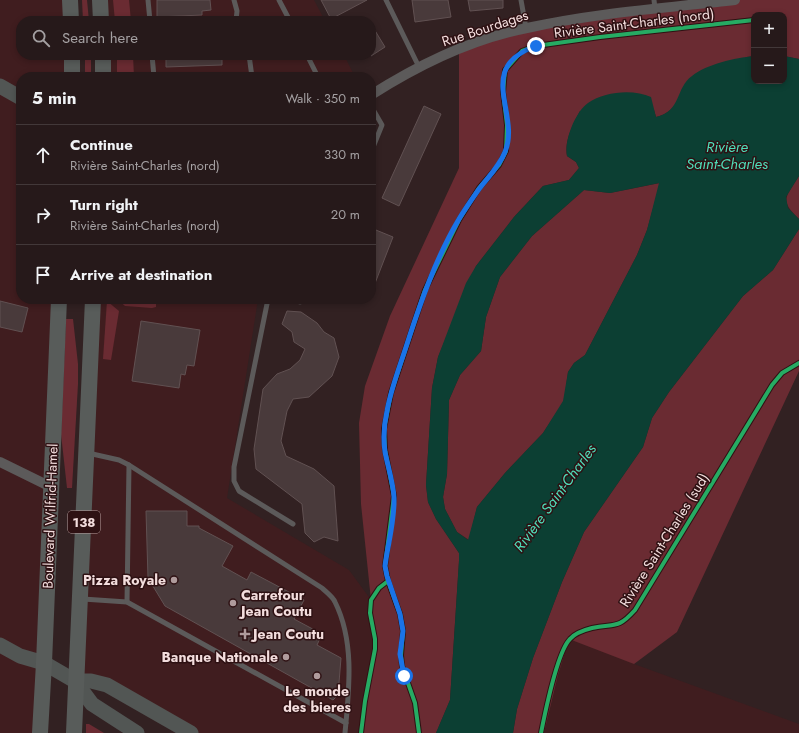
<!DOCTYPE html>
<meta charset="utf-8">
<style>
body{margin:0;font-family:Jost,sans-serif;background:#322627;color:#f1f3f6}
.controls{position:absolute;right:12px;top:12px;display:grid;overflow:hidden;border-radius:8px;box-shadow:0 2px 6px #0003}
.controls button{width:36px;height:36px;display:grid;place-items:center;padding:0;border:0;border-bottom:1px solid #423839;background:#26191a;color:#f1f3f6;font:20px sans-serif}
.stop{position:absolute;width:12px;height:12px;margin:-9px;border:3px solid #1a73e8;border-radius:50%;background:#fff}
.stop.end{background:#1a73e8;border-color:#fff;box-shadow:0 1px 4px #0008}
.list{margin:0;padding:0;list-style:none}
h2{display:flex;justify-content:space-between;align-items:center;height:52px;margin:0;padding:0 16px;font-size:17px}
h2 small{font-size:13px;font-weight:400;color:#a4a0a2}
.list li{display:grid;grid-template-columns:26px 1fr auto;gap:12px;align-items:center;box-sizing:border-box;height:60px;padding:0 16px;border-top:1px solid #423839}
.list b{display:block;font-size:15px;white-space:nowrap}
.list p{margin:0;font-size:13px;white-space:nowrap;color:#a4a0a2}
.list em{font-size:13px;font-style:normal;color:#a4a0a2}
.icon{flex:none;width:22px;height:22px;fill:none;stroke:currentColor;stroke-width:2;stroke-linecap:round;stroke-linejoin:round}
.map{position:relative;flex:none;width:799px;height:733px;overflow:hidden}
.search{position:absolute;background:#26191a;box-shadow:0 2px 6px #0003;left:16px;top:16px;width:360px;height:44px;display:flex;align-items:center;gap:10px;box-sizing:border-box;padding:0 14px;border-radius:16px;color:#a4a0a2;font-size:15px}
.panel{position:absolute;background:#26191a;box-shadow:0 2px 6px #0003;left:16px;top:72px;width:360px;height:232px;border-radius:16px}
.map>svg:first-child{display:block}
.built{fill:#401d1f}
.green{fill:#6a2b32}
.water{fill:#0c3f33;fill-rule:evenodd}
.building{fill:#493a3b;stroke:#615152}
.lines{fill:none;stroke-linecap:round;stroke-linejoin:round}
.lane{stroke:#5c5a5a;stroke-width:5}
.street{stroke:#5c5a5a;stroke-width:10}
.secondary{stroke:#525654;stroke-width:15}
.primary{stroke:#585c5a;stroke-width:16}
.cycleway-casing{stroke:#2e1113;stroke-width:6}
.cycleway{stroke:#26ab63;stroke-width:4}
.route{stroke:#1a73e8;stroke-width:5}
.poi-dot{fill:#af9b9c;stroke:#2e1113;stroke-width:1.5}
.labels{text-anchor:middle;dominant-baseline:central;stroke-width:3;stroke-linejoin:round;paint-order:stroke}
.shield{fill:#2e1113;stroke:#b8a0a0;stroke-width:1}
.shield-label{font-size:13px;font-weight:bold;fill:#f3dddd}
.street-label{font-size:14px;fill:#f3dddd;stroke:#2e1113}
.poi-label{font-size:14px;font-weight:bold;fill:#f3dddd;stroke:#2e1113;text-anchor:end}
.water-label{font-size:15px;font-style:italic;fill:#4fddb9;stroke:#2e1113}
</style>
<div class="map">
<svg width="799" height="733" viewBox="0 0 799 733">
<rect width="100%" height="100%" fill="#322122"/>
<g class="built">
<polygon points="0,0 70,0 71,21 21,21 21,55 72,55 72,77 21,77 21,299 59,299 40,733 0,733"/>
<polygon points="100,0 314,0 325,21 101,21"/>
<polygon points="103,55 344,55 355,77 103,77"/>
<polygon points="93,299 258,299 227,498 349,570 371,600 370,613 375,639 375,649 365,701 361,733 192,733 107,685 75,681"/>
<polygon points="577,635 634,664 799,724 799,733 544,733 565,648 568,639"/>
</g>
<g class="green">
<polygon points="82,0 87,0 89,21 83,21"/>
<polygon points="113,0 129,0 131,21 115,21"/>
<path d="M 735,0 L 799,0 L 799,59 L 784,56 L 784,15 L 754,15 L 754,56 L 747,57 L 677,102 C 672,110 665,115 656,117 L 654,110 L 580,111 C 573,125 564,140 567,156 L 576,162 L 579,168 L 569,180 L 543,186 L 514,217 L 476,266 L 438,357 L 432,388 L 426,485 L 428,502 L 436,519 L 459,553 L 459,561 L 450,700 L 436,733 L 361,733 C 364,705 372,678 375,649 C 376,632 369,617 371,600 L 361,504 L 359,423 L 365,386 L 390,316 L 459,168 L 459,49 L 503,34 Z"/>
<rect x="85" y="55" width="6" height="22"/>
<polygon points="117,55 133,55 134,77 117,77"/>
<path d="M 799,176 L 799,219 C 779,200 786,197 799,176 Z"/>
<polygon points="660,183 647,230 637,255 585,355 574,363 568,372 564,401 543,433 505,473 477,507 469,540 457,532 445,509 443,497 447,474 449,400 460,375 481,351 486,317 500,277 532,236 584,190 610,193"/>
<polygon points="799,229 799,371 677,632 634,664 569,639 558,675 544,733 513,733 517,709 533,658 562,582 584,532 643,447 652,418 669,392 743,296 773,270"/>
<polygon points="117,299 156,299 156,307 152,308 125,306"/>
<polygon points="107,301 119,311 111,360 103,359"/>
<polygon points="66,319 73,319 78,364 78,384 72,488 67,488 61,434"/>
<polygon points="86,724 89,724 104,733 86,733"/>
</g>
<path class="water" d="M 754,56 L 754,81 L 784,81 L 784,56 L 799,59 L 799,176 L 786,197 L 788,208 L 799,219 L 799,229 L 773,270 L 743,296 L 669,392 L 652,418 L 643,447 L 584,532 L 562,582 L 533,658 L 517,709 L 513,733 L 436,733 L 450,700 L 459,561 L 459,553 L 436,519 L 428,502 L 426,485 L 432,388 L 438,357 L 466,283 L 476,266 L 514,217 L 543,186 L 569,180 L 579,168 L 576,162 L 567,156 C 564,141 575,112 588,103 C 605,91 634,89 651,97 L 656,117 C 682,111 675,88 692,76 C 707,64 735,58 754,56 ZM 659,183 L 647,230 L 637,255 L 585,355 L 574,363 L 568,372 L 563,401 L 543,433 L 505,473 L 477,507 L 468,540 L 457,532 L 445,509 L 443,497 L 447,474 L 449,400 L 460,375 L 481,351 L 486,317 L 500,277 L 532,236 L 584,190 L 610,193 Z"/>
<g class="building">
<polygon points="157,0 210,0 211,10 202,11 202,15 157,17"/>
<polygon points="321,0 367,0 331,19"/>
<polygon points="412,0 448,0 451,17 415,22"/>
<polygon points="468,0 503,0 503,8 470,11"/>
<polygon points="371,24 385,47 371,56"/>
<polygon points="166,55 222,55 222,65 166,67"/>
<polygon points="424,106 441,114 399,206 382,198"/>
<polygon points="371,228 393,237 372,291 371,291"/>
<polygon points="0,301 28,308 22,332 0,327"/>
<polygon points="287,311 301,312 317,323 324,332 334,338 339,357 332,376 309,397 293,399 287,411 281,441 286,456 314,469 334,486 338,541 324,537 314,542 305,533 302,504 256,469 254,449 263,389 277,374 290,369 300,360 305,349 294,342 292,332 282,324"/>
<polygon points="141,321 200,330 194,366 187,365 185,375 181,374 179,388 132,381"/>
<polygon points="146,511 187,511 187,526 199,526 199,528 233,546 222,566 247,580 251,572 304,600 294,619 322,634 317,645 341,658 338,695 333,700 165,606 148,578"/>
</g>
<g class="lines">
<g class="lane">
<polyline points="148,0 150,21"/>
<polyline points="234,0 237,11 236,21"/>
<polyline points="279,0 290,21"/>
<polyline points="386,0 419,67"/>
<polyline points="521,0 526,28"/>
<polyline points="654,0 655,9"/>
<polyline points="152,55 154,77"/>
<polyline points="249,55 252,77"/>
<polyline points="307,55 318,77"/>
<polyline points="371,106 382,125 371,152"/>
<polyline points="268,299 234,467 234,481 239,491 293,524"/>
<polyline points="300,302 300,299"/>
<path d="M 88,453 L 119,460 L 129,465 L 322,588 C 326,592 333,597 335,602 C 355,642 349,690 345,733"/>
<polyline points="83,599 127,602 346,723"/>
<polyline points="127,602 129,465"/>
</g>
<g class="street">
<path d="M 371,95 C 418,65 471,39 527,28 C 595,13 665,8 735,0"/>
<polyline points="0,462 51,487"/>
</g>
<g class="secondary">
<polyline points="0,86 21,98"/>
<polyline points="0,645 20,656 44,663 75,681 92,704 137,733"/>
<polyline points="75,681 91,681 107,685 191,733"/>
</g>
<g class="primary">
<polyline points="70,0 71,21"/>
<polyline points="100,0 101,21"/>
<polyline points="72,55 72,77"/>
<polyline points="103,55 103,77"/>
<polyline points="40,733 44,663 59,299"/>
<polyline points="74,733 93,299"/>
</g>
<defs>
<g id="cycleway">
<polyline points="361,733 365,701 375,649 375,639 370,613 371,600 379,588 388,581"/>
<polyline points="419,733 415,703 402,666 401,655 403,631 400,614 388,581 385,566 394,496 385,450 384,429 391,393 425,290 459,220 479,188 499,165 506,151 507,125 503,92 505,70 522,51 536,46 600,37 754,20"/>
<path d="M 541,733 C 545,713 557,652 570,639 C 575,633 584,630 592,628 C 615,623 617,630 635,610 L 772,385 L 782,373 L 799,363"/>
</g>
</defs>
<use href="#cycleway" class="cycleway-casing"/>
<use href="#cycleway" class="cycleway"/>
</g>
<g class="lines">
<path class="route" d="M 404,676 L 400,654 L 403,631 L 400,614 L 387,576 L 385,566 C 388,543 395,519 394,497 C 393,482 388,467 385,452 C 383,438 384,424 387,411 C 391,388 400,366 407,344 C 421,301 436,258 459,219 C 465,209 472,199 479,189 C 488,177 499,167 505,152 C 521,113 474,68 536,46"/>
</g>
<g class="poi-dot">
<circle cx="174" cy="580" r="4"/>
<circle cx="233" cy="603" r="4"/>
<path d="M243 628h4v4h4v4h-4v4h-4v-4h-4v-4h4z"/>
<circle cx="286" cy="657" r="4"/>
<circle cx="317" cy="676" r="4"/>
</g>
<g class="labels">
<rect class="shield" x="68" y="511" width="32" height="22" rx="3"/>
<g class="shield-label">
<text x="84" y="522">138</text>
</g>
<g class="street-label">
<text transform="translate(634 23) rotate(-7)">Rivière Saint-Charles (nord)</text>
<text transform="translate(485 28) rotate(-18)">Rue Bourdages</text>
<text transform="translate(50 516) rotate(-88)">Boulevard Wilfrid-Hamel</text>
<text transform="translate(664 540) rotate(-58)">Rivière Saint-Charles (sud)</text>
</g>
<g class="poi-label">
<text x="166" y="580">Pizza Royale</text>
<text x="241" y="595" text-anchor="start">Carrefour<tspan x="241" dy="16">Jean Coutu</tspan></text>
<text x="253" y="634" text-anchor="start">Jean Coutu</text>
<text x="278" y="657">Banque Nationale</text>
<text x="317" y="691" text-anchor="middle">Le monde<tspan x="317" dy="16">des bieres</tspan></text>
</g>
<g class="water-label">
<text x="727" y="147">Rivière<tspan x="727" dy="17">Saint-Charles</tspan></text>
<text transform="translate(555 498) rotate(-54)">Rivière Saint-Charles</text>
</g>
</g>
</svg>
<div class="controls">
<button>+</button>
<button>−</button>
</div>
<div class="stop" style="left:404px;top:676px"></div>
<div class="stop end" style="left:536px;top:46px"></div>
<div class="search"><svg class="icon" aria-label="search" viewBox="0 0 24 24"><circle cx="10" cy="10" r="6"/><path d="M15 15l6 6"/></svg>Search here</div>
<section class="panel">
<h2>5 min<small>Walk · 350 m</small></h2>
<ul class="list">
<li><svg class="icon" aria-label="ahead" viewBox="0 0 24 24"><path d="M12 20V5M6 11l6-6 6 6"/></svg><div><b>Continue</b><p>Rivière Saint-Charles (nord)</p></div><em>330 m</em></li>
<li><svg class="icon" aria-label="right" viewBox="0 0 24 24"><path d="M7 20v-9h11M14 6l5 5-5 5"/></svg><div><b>Turn right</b><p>Rivière Saint-Charles (nord)</p></div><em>20 m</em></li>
<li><svg class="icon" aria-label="arrive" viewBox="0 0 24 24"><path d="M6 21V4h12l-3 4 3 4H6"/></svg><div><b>Arrive at destination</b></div></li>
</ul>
</section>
</div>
